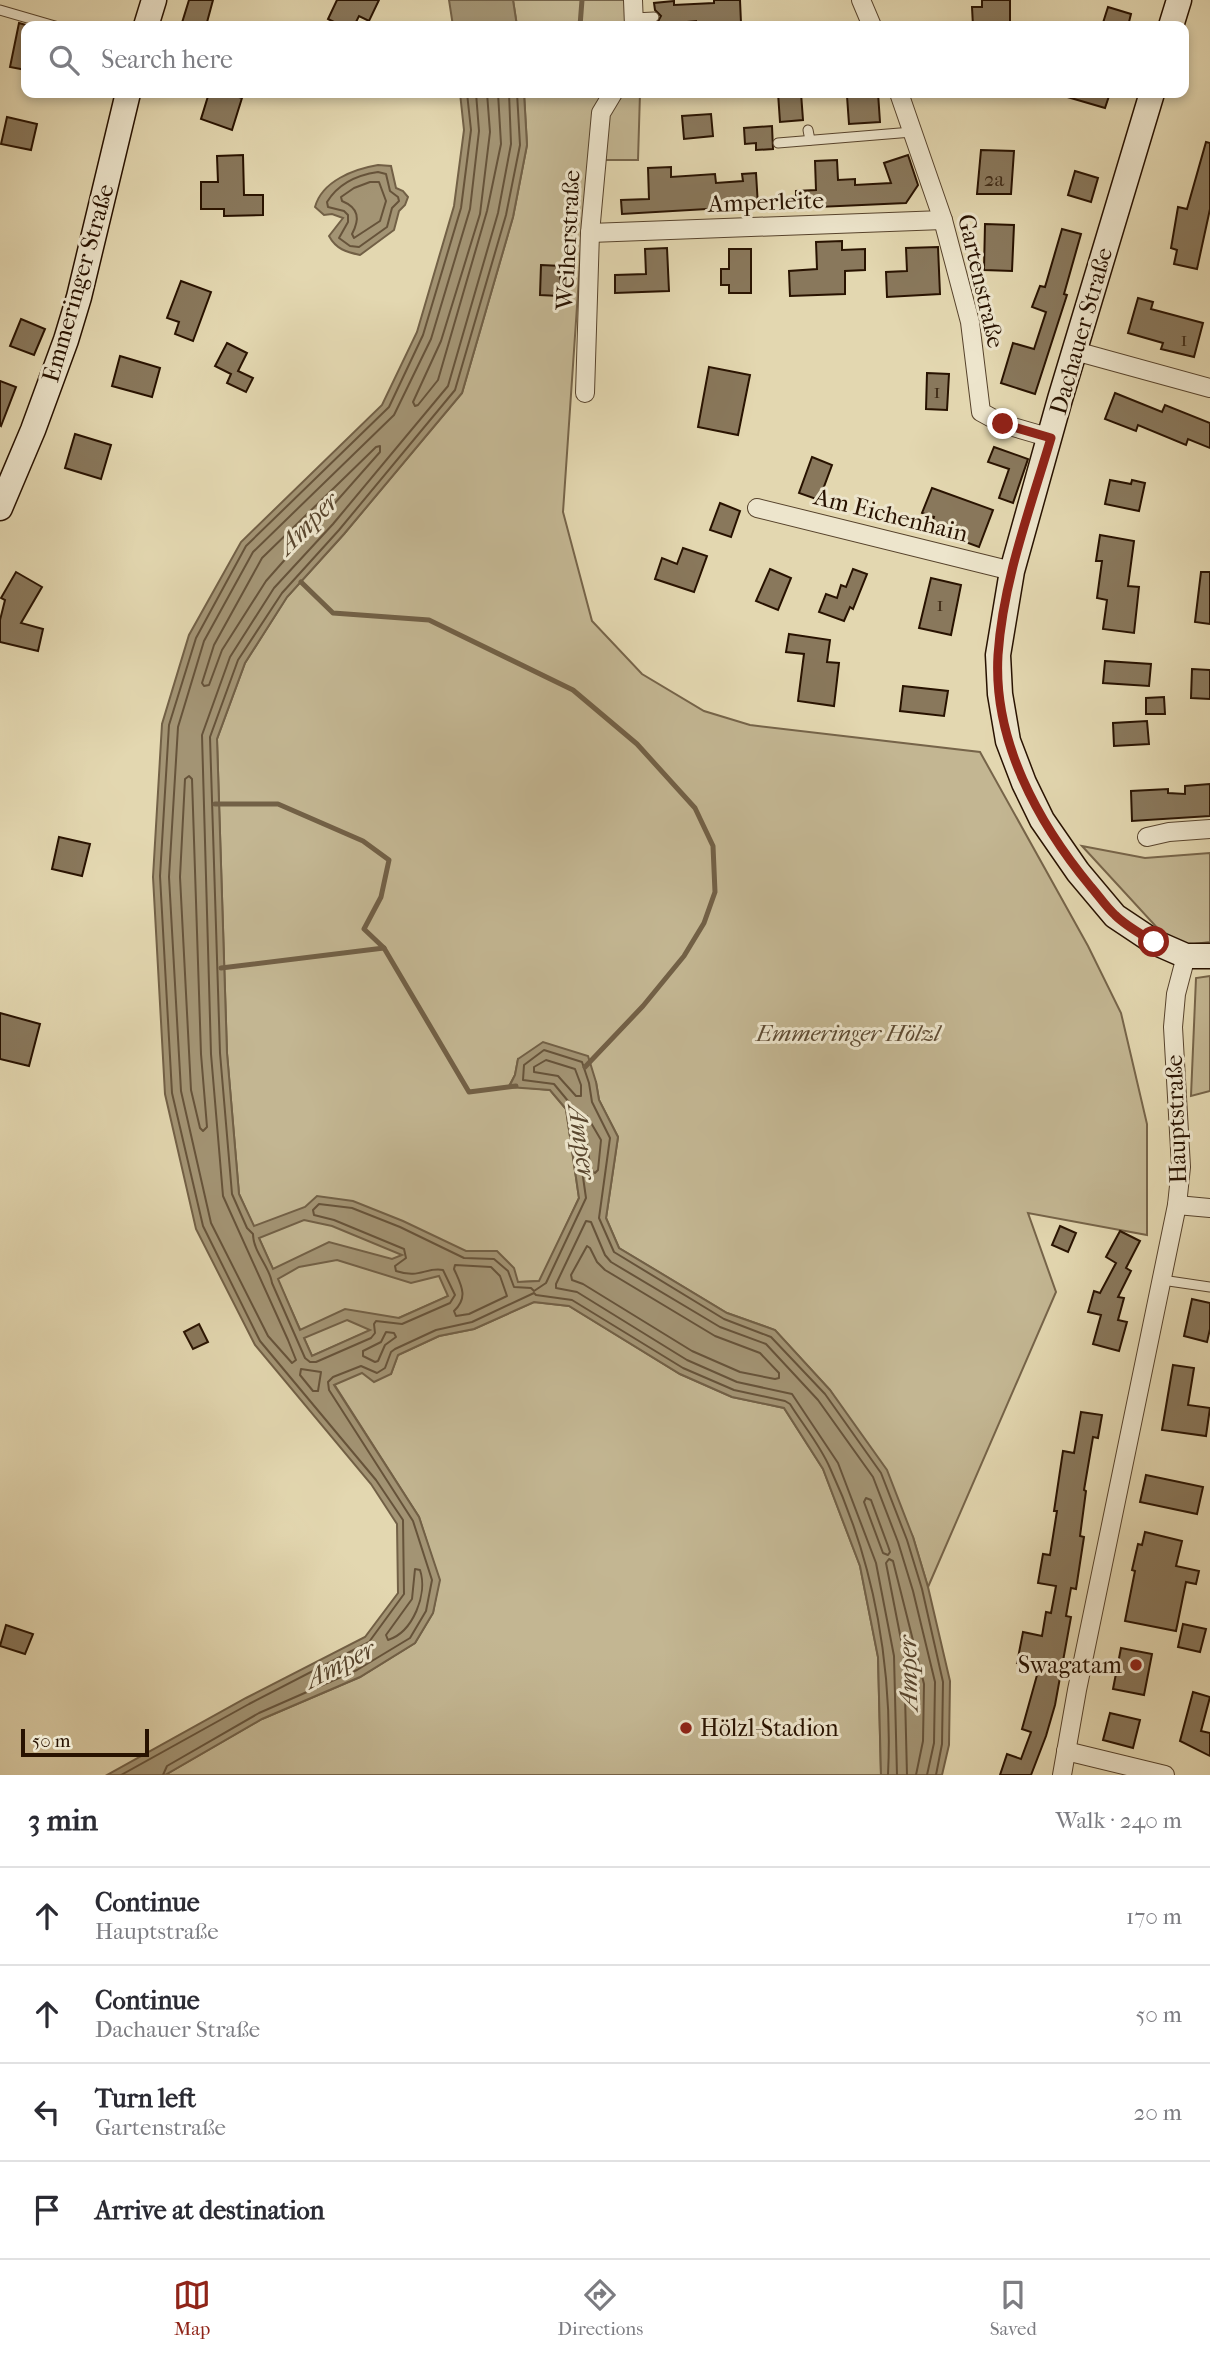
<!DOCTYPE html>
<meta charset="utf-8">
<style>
body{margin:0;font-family:"IM FELL French Canon",serif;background:#f7f7f7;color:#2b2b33}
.scale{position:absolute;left:21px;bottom:18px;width:128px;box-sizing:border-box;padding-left:7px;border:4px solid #281200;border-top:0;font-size:19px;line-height:24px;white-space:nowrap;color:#281200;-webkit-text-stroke:5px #ede5cc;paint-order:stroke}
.stop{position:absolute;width:21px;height:21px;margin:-16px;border:5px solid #8f2418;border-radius:50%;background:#fff}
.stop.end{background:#8f2418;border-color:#fff;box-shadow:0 2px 7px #0008}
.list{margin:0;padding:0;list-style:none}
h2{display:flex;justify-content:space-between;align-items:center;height:91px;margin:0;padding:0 28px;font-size:30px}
h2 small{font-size:23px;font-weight:400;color:#7c7c81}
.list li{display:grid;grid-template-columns:46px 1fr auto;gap:21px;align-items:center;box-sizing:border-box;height:98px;padding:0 28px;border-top:2px solid #e1e1e2}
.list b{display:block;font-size:26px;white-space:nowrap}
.list p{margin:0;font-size:23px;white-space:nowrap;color:#7c7c81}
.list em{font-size:23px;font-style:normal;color:#7c7c81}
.icon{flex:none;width:38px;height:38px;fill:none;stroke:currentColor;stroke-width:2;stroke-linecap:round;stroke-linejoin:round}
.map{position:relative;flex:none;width:1210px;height:1775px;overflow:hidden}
.search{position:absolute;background:#fff;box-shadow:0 4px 10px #0003;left:21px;right:21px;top:21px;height:77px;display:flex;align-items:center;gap:18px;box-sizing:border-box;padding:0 24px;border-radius:14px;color:#7c7c81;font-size:26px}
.sheet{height:483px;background:#fff}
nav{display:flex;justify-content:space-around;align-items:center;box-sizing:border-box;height:98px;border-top:2px solid #e1e1e2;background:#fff;font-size:19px;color:#7c7c81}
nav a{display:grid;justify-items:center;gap:4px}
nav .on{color:#8f2418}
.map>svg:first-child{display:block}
.green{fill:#c3b692;stroke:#766449;stroke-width:2}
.water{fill:#a39474;stroke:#726046;stroke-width:2;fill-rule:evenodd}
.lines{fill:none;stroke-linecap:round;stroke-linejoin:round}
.shore{stroke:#66533a;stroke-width:2}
.stream{stroke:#726046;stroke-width:5}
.building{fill:#89785c;stroke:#281200;stroke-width:2}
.lane-casing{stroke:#57432c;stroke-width:11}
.street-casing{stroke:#57432c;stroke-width:20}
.secondary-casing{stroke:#281200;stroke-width:27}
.lane{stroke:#ede5cc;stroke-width:9}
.street{stroke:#ede5cc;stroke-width:18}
.secondary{stroke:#ede5cc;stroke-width:24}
.route{stroke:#8f2418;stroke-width:9}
.poi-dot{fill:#8f2418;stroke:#ede5cc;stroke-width:2.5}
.labels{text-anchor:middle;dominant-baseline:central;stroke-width:6;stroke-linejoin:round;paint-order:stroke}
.number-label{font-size:21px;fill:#402c17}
.street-label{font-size:24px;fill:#281200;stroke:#ede5cc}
.park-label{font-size:24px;font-style:italic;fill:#5e4b33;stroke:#ede5cc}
.poi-label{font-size:24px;fill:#281200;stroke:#ede5cc;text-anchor:end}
.water-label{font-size:26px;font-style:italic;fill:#59462e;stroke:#ede5cc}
</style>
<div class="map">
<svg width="1210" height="1775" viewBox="0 0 1210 1775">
<rect width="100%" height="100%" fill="#e3d7b0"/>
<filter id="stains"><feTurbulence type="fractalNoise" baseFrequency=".00286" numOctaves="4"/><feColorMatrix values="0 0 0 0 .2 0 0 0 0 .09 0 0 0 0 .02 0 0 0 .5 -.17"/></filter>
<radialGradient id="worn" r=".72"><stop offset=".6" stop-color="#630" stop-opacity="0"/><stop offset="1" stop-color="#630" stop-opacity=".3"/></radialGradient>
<g class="green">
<polygon points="513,0 629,0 627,26 517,26"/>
<polygon points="524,93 605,93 582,233 563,512 592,621 642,674 704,711 750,725 980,752 1088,946 1121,1013 1147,1124 1147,1235 1028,1213 1056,1292 928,1587 913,1537 830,1390 775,1330 727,1313 619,1248 606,1218 618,1137 599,1100 596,1082 518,1059 515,1075 509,1086 550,1090 566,1109 579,1198 540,1281 476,1284 312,1356 239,1194 227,1053 217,739 245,663 287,597 344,534 462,393 513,217 527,145"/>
<polygon points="621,93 640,93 638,160 600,160 607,117"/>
<polygon points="1082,846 1145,858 1210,853 1210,942 1186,945 1161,932"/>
<polygon points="1210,976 1210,1091 1191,1096 1196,978"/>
<polygon points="534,1302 569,1306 680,1374 732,1397 784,1408 823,1469 860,1566 878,1657 881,1775 165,1775 262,1719 360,1677 415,1643 433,1613 439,1580 419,1517 334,1384 362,1372 391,1374 398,1355 439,1336 474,1329"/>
</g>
<g class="water">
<polygon points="449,0 513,0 517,26 453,26"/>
<path d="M 460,93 L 524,93 L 527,145 L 513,217 L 462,393 L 344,534 L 287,597 L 245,663 L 217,739 L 227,1053 L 239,1194 L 254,1226 L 305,1207 L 317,1196 L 353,1201 L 403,1221 L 466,1251 L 497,1251 L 514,1268 L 518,1282 L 539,1281 L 579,1198 L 566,1109 L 550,1090 L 509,1087 L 515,1075 L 518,1059 L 543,1042 L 588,1056 L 596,1082 L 599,1100 L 618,1137 L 606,1218 L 619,1248 L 727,1313 L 775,1330 L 830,1390 L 887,1470 L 913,1537 L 928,1587 L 950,1681 L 949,1745 L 942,1775 L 881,1775 L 878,1657 L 860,1566 L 823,1469 L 784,1408 L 732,1397 L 680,1374 L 569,1306 L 534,1302 L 474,1329 L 439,1336 L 398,1355 L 391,1374 L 374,1382 L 362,1373 L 334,1385 L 419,1517 L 440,1580 L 433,1613 L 415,1643 L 360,1677 L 262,1719 L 165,1775 L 107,1775 L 246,1698 L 365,1637 L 398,1593 L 397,1524 L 371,1484 L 255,1345 L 196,1229 L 165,1094 L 153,877 L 162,724 L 189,635 L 241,542 L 382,405 L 417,332 L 454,206 L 464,130 ZM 304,1220 L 332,1226 L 402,1255 L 392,1259 L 329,1242 L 273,1269 L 259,1238 ZM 337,1260 L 411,1283 L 439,1276 L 448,1296 L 399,1318 L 345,1309 L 300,1330 L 278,1279 L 299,1267 ZM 347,1320 L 370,1330 L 312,1356 L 304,1338 Z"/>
<path d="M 378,165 L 391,166 L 396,188 L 403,191 L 408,197 L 405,205 L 399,211 L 394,230 L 360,255 C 346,252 336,249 329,236 L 343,218 L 332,214 L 324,215 L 315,207 C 322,181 354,169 378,165 Z"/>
</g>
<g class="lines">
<g class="shore">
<polyline points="476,93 479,131 470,209 431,339 394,415 253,552 204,641 178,727 169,877 181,1091 211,1223 268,1336 292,1363 296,1360 288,1340 223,1196 211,1054 202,735 230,657 274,588 333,524 448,386 498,213 511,144 509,93"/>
<polyline points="487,93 490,132 480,214 441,341 413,402 415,406 418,405 438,380 487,211 501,144 498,93"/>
<path d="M 517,93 L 520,145 L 506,215 L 455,390 L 339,530 L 282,593 L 238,660 L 210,737 L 220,1053 L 232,1194 L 247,1228 L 253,1234 C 253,1252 270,1267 272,1283 L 305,1358 L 310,1362 L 316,1362 L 371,1338 L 375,1333 L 374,1324 L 376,1321 L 402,1324 L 450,1303 L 455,1295 L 443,1270 C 425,1267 420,1279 396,1271 L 395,1266 L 406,1258 L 404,1249 L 334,1220 L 314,1215 L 313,1210 L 319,1204 L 352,1208 L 400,1227 L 464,1258 L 494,1259 L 508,1271 L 514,1287 L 531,1288 L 534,1291 L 546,1283 L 586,1198 L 573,1107 L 554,1084 L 523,1080 L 524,1065 L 544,1050 L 582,1062 L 589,1083 L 592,1102 L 610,1138 L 599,1218 L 614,1252 L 724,1319 L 771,1337 L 825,1394 L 881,1473 L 907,1540 L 922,1589 L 943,1682 L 942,1744 L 936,1775"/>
<path d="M 378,172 L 386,174 L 390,191 L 398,197 L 399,201 L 392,208 L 387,227 L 359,247 L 350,246 L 339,238 L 348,222 L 348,215 L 344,211 L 328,207 L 327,202 C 338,184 357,175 378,172 Z"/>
<path d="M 370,182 L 379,182 L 386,201 L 380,221 L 354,238 L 352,234 C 360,219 359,208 342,201 L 341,197 L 354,188 Z"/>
<polygon points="380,446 380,452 266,581 222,650 209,685 204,686 202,683 214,645 262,558 376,447"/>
<polygon points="189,776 192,779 201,1054 207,1127 203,1131 200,1128 191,1090 180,877 185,779"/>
<polygon points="546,1060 575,1069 581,1085 581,1096 576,1096 558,1076 534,1072 534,1067"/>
<polygon points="587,1116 601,1140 598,1170 595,1173 591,1170 583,1120"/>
<polygon points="587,1246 590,1248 597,1262 605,1270 715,1336 760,1353 779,1373 779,1378 775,1379 740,1372 692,1351 583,1284 572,1280 571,1275"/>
<path d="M 455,1265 L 491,1267 L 500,1276 L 507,1296 L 469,1314 L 456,1316 L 454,1311 C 469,1297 461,1285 454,1269 Z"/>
<polygon points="386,1332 394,1333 396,1337 385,1345 378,1361 375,1362 363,1356 363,1351 381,1342"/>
<polygon points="301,1369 321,1372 318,1391 313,1391 300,1375"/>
<polygon points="866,1498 871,1500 888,1546 890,1552 888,1555 883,1553 864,1502"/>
<path d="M 415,1569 L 420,1570 C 428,1594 413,1632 388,1640 L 386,1635 L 412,1599 Z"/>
<polyline points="121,1775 249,1704 369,1642 404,1594 403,1520 376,1480 260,1341 203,1226 172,1093 160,876 169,725 196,638 246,546 389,407 423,335 461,208 471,130 467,93"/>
<path d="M 163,1775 L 167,1766 L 259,1713 L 357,1670 L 410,1638 L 426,1611 L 432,1580 L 413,1521 L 329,1390 L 328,1382 L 333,1377 L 361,1366 L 377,1373 L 385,1368 L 391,1352 L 395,1349 L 436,1330 L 472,1322 L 534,1293 L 536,1295 L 572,1300 L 683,1368 L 734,1390 L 785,1401 L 790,1404 C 803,1425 820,1445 830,1468 C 875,1564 893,1670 888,1775"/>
<polyline points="897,1775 894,1656 876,1563 838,1463 792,1394 737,1382 687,1360 577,1292 556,1288 556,1284 586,1221 591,1222 605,1255 611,1262 720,1327 766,1344 818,1400 873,1477 898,1542 913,1591 935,1682 934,1743 927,1775"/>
<polyline points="907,1775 904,1655 886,1563 889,1559 893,1561 924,1684 923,1741 916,1775"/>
</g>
<g class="stream">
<polyline points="580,26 582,0"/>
<polyline points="301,582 333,613 429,620 573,690 637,744 695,808 713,846 715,892 704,923 684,956 643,1006 585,1067"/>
<polyline points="215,804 278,804 363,841 389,860 381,897 364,929 384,948 469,1092 516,1086"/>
<polyline points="221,968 384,948"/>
</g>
</g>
<g class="building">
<polygon points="189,0 213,0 206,26 181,26"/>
<polygon points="337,0 379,0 369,21 359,16 354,26 342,26 328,19"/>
<polygon points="714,0 740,0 741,23 696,26 696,21 656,25 661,16 655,10 654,3 674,1 674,5 714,3"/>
<polygon points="982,0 1010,0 1010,26 973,26 972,7 982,7"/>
<polygon points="1108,7 1131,14 1128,26 1102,26"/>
<polygon points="19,23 26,25 26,70 10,67"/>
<polygon points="209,93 226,93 242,98 232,130 201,119"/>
<polygon points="778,93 801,93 803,120 780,122"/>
<polygon points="863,93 878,93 880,122 849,124 847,96 863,95"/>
<polygon points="1065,93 1110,93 1105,108 1064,96"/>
<polygon points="711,114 713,136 684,139 682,116"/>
<polygon points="7,117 37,124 31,150 1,144"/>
<polygon points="772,126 773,149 756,150 756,143 745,144 744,128"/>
<polygon points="1206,142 1210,143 1210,209 1197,269 1174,264 1177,250 1171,248 1178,207 1187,209"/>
<polygon points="981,150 1014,151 1011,194 977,194"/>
<polygon points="243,155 244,195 263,195 263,215 224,216 224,209 201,209 201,182 218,182 217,156"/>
<polygon points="908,155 918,185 906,203 796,208 796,191 816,190 815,161 837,160 838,180 855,179 855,185 891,183 884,163"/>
<polygon points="671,167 671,177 715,174 716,183 743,181 742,174 756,173 758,206 622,214 621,200 649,199 648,168"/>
<polygon points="1075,171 1098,178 1091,202 1068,195"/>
<polygon points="985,224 1014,225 1012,271 984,270"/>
<polygon points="1062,229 1081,234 1064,294 1067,295 1035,394 1001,383 1013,343 1034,349 1046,312 1032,307 1040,286 1045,287"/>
<polygon points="842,241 842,250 865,249 865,270 845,271 845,294 790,296 789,271 817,269 816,242"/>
<polygon points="938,247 940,294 887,297 886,272 907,271 906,248"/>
<polygon points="667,248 669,291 615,293 615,275 646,274 645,249"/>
<polygon points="729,249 751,249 751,293 729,293 729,285 721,285 721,269 729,269"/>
<polygon points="541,265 561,266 559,296 540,295"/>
<polygon points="181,281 211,292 193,341 175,334 179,322 167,318"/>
<polygon points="1138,298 1153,302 1151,309 1203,323 1194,357 1161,349 1163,343 1128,333"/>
<polygon points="21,319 45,329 34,355 10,346"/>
<polygon points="227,343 247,353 238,371 253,378 246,392 227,383 231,374 215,366"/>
<polygon points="120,356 160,368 152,397 112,386"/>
<polygon points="709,367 750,375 738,435 698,427"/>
<polygon points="927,373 949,374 947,410 926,409"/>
<polygon points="0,381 16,387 1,426 0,425"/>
<polygon points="1115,393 1162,412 1165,405 1210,423 1210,448 1188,439 1186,445 1138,425 1136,431 1105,419"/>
<polygon points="75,434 111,445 101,479 65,468"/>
<polygon points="994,447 1028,459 1013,503 999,498 1009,469 988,462"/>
<polygon points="812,457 832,465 819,500 799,493"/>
<polygon points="1110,480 1131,484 1132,480 1145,483 1139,511 1105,504"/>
<polygon points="932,488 993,510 979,547 930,529 934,517 922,513"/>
<polygon points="720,503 740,511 731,537 710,530"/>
<polygon points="1100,535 1134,541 1128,586 1139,587 1134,633 1103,629 1107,600 1097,598 1102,561 1096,561"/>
<polygon points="683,548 707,556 694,592 655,579 662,558 677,564"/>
<polygon points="770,569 791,578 778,610 756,601"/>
<polygon points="853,569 867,574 853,609 850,607 844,621 819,612 826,594 837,598 841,585 846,587"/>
<polygon points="16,572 42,587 21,623 43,629 38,651 0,642 0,620 5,600 1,598"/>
<polygon points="1201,572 1210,572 1210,624 1195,622"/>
<polygon points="931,578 961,585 951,635 919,628"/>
<polygon points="789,634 830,640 827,662 839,663 834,706 798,701 804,654 786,652"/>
<polygon points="1105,661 1151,664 1149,686 1103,683"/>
<polygon points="1192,669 1210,670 1210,699 1191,698"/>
<polygon points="903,686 948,691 944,716 900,711"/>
<polygon points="1164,697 1165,714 1146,714 1146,698"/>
<polygon points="1147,721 1149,744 1114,746 1113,723"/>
<polygon points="1210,784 1210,816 1132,821 1131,791 1168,789 1168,793 1185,794 1185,786"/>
<polygon points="59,837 90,844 82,876 52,869"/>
<polygon points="0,1013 40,1024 29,1066 0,1059"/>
<polygon points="1060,1226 1076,1233 1068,1252 1052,1245"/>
<polygon points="1120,1231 1140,1241 1126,1268 1131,1271 1118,1297 1124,1298 1118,1320 1127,1322 1119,1351 1093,1344 1101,1315 1088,1312 1094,1291 1100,1293 1116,1263 1106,1257"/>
<polygon points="1192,1299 1210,1303 1210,1329 1207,1342 1184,1336"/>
<polygon points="199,1324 208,1342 193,1349 184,1332"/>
<polygon points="1173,1365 1194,1368 1188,1405 1210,1408 1206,1436 1162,1430"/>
<polygon points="1081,1412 1102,1415 1098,1438 1093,1437 1084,1490 1086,1491 1080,1536 1084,1537 1076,1589 1071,1588 1066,1616 1071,1617 1055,1705 1046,1736 1031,1775 1000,1775 1007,1754 1021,1759 1031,1732 1022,1729 1039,1668 1017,1663 1023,1632 1042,1636 1046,1612 1051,1613 1056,1586 1038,1583 1043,1554 1050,1555 1057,1511 1054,1511 1063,1451 1074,1453"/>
<polygon points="1146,1475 1203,1487 1197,1514 1140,1502"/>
<polygon points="1145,1532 1182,1541 1176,1566 1199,1571 1196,1584 1186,1582 1176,1631 1125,1621 1135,1571 1132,1570 1138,1544 1142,1545"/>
<polygon points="1183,1624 1206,1629 1200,1652 1178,1647"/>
<polygon points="6,1625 33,1634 25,1654 0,1646"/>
<polygon points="1121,1648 1152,1654 1144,1695 1113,1689"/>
<polygon points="1193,1692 1210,1697 1201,1731 1210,1733 1210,1756 1180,1741"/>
<polygon points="1110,1713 1140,1720 1133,1748 1103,1740"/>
</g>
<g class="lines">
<defs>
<g id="lane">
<polyline points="0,10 55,26"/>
<polyline points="634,18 654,17"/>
<polyline points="808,130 810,140"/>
<polyline points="778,143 912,132"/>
<polyline points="1162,1280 1210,1287"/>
</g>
<g id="street">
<polyline points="633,0 634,26"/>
<polyline points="861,0 872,26"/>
<polyline points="899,93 943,220 970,322 981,412 1003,424 1051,438"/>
<polyline points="590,233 943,220"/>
<polyline points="1075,351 1210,388"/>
<polyline points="585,393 590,233 601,113 613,93"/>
<polyline points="757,508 1012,571"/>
<polyline points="1147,837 1169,832 1210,829"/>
<polyline points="1177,1205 1210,1208"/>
<polyline points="1066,1751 1165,1775"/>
<polyline points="1062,1775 1077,1690 1177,1205 1181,1167 1173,1027 1176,994 1186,956"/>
</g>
<g id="secondary">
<polyline points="146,26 154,0"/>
<polyline points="1171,26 1179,0"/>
<polyline points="1152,93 1060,399 1012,571 998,655 1000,694 1008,741 1024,783 1042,820 1078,872 1115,916 1154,942 1186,956 1210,956"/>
<polyline points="0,508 33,430 66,340 79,297 128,93"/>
</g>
</defs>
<use href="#lane" class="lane-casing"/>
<use href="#street" class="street-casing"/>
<use href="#secondary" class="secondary-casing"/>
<use href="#lane" class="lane"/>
<use href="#street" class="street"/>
<use href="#secondary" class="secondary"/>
</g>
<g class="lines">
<path class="route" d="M 1003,424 L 1051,438 C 1030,509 1003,581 998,655 C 993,741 1038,823 1091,887 C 1099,896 1106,907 1115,915 C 1126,926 1141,934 1154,942"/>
</g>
<g class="poi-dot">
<circle cx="1136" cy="1665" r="7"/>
<circle cx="686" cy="1728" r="7"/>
</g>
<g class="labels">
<g class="number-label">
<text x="994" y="179">2a</text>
<text x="1184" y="339">1</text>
<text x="937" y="391">1</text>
<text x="940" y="604">1</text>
</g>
<g class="street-label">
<text transform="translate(766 202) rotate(-2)">Amperleite</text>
<text transform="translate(568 240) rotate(-87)">Weiherstraße</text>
<text transform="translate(981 281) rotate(77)">Gartenstraße</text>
<text transform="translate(78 283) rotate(-74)">Emmeringer Straße</text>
<text transform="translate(1081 331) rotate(-74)">Dachauer Straße</text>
<text transform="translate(891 515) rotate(14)">Am Eichenhain</text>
<text transform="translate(1176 1119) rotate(-92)">Hauptstraße</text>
</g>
<g class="park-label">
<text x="848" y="1033">Emmeringer Hölzl</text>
</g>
<g class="poi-label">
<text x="1122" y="1665">Swagatam</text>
<text x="700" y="1728" text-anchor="start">Hölzl-Stadion</text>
</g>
<g class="water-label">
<text transform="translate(308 523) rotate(-45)">Amper</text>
<text transform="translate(582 1142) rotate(82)">Amper</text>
<text transform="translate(340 1664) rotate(-27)">Amper</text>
<text transform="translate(908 1673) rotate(-91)">Amper</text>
</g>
</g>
<rect width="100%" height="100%" filter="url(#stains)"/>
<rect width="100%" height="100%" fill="url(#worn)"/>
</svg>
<div class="scale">50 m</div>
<div class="stop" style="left:1154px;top:942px"></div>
<div class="stop end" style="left:1003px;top:424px"></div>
<div class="search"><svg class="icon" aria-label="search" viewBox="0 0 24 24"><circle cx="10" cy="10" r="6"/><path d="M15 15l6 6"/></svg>Search here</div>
</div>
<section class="sheet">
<h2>3 min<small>Walk · 240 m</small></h2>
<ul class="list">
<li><svg class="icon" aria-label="ahead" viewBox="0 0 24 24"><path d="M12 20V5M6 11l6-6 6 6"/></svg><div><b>Continue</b><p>Hauptstraße</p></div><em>170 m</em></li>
<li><svg class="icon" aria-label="ahead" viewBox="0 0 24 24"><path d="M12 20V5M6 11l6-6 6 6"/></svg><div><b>Continue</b><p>Dachauer Straße</p></div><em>50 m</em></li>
<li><svg class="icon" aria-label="left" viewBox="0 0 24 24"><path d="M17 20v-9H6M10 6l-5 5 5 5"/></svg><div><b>Turn left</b><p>Gartenstraße</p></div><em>20 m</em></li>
<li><svg class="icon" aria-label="arrive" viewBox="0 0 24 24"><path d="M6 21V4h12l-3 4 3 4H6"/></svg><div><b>Arrive at destination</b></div></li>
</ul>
</section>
<nav>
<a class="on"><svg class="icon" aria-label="map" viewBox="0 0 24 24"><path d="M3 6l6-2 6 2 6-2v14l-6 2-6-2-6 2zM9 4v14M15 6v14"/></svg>Map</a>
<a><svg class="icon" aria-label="directions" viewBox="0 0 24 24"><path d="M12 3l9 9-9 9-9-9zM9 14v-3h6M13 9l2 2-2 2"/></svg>Directions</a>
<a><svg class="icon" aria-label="saved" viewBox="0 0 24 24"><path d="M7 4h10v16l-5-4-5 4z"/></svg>Saved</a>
</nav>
